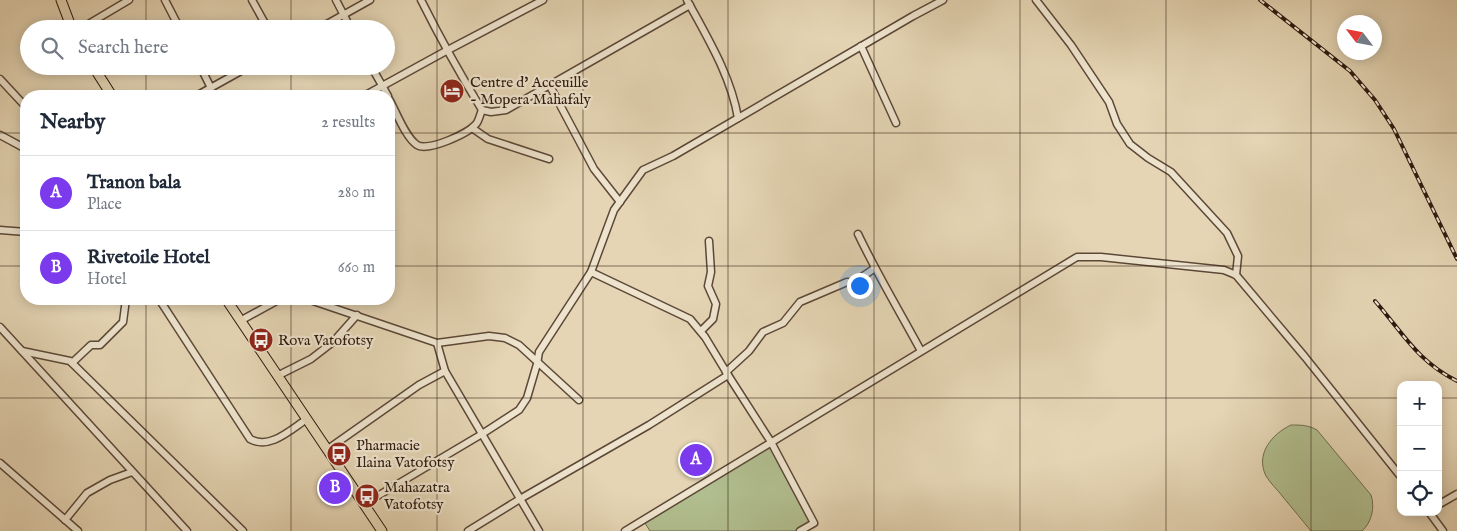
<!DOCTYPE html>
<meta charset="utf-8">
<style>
body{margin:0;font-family:"IM FELL English",serif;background:#f2f2f3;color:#1f2937}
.controls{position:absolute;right:15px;bottom:15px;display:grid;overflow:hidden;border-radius:10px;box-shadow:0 2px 12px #0003}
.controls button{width:45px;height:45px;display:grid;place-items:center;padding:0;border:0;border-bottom:1px solid #e0e1e3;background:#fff;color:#1f2937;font:25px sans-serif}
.compass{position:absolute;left:1337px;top:15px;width:45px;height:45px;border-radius:50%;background:#fff;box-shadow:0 2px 12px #0003;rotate:302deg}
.you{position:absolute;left:859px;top:285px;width:18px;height:18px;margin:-12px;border:4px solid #fff;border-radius:50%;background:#1a73e8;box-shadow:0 0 0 8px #1a73e833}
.badge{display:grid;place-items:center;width:32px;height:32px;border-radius:50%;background:#7c3aed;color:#fff;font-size:16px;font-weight:700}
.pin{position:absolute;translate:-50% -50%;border:2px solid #fff;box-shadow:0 1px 5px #0006}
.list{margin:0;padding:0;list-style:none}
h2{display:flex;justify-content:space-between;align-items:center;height:65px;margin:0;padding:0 20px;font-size:21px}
h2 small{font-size:16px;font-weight:400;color:#747a83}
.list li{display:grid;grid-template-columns:32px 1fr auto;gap:15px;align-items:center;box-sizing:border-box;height:75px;padding:0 20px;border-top:1px solid #e0e1e3}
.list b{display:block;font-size:19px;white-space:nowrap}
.list p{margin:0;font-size:16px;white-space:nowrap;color:#747a83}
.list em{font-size:16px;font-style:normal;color:#747a83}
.icon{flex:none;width:28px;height:28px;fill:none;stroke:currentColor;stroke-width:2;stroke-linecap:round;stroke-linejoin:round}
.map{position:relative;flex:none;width:1457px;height:531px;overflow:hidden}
.search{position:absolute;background:#fff;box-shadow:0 2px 12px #0003;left:20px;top:20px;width:375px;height:55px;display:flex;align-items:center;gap:12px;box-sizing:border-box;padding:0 18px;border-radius:28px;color:#747a83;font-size:19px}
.panel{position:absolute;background:#fff;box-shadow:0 2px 12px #0003;left:20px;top:90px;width:375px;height:215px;border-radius:20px}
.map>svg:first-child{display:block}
.green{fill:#b1be8f;stroke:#706c4f}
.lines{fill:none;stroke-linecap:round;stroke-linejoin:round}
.minor-casing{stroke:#5c4838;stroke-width:9}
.major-casing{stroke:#2e190f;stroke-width:11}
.minor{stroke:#eee4ce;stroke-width:6}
.major{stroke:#e5d5b4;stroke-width:9}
.rail-casing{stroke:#2e190f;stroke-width:4}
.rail{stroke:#eee4ce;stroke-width:2;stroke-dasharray:5.5;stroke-linecap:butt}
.grid{fill:none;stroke:#2e190f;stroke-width:1;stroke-opacity:0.55}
.labels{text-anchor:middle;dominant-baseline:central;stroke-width:4.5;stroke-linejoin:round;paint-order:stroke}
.poi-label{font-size:15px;fill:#2e190f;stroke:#eee4ce;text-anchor:start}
</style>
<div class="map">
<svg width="1457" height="531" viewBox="0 0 1457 531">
<rect width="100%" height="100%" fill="#e5d5b4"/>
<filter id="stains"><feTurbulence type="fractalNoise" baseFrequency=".004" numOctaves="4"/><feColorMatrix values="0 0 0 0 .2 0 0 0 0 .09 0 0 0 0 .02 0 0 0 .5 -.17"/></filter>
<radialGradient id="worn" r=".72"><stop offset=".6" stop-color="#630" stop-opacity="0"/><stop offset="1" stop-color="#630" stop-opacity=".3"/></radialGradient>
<g class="green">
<path d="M 1291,425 C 1301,425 1308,425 1317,430 L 1371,495 C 1375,507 1372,522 1362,531 L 1311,531 C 1302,520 1293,509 1283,497 C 1278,490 1270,483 1266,476 C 1255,454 1272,434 1291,425 Z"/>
<polygon points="771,442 814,523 800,531 650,531 643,520"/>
</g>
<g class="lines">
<defs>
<g id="minor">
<polyline points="165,0 180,29"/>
<polyline points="252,0 268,29"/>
<polyline points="336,0 351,29"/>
<path d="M 421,0 C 440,38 460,74 482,110 L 491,112 L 506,110 L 690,5"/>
<path d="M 687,0 C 707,37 731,76 738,118"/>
<polyline points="1036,0 1071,45 1109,102 1117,124 1130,144 1148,158 1171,172 1227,233 1238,256 1236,275"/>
<polyline points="80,29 129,0"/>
<polyline points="318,29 370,0"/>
<polyline points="861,46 896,123"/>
<polyline points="200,66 211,88"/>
<polyline points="371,66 388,96"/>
<polyline points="0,79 26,107"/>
<polyline points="550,86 594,169 620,202"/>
<polyline points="196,96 250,66"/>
<polyline points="364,96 446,51 543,0"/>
<path d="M 389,99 C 396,111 405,137 417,145 C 427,152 468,134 476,124 C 479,121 480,114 482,110"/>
<polyline points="472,128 488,139 549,159"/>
<polyline points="0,135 26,149"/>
<polyline points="0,230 26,232"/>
<path d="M 858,234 C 877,274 900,312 921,351"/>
<polyline points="591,272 690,319 705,337 728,375 771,442 814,523 800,531"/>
<path d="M 159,299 L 250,439 C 270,450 290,430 307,419"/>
<polyline points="307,299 437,343 489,336 505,338 519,345 579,400"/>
<polyline points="240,321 280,299"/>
<polyline points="0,327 187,531"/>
<polyline points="701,331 713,319 716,304 708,286 711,272 709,241"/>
<polyline points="437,343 445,371 539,531"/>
<polyline points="22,351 70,361 243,531"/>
<polyline points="72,363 91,345 100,345 123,322 126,299"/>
<polyline points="726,372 749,351 763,332 783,323 800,302 847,282 853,283 875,268"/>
<polyline points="277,376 311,359 333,342 357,315"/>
<polyline points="328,449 419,385 445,371"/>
<polyline points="0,463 78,531"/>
<polyline points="364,504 482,434 519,410 527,398 537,364 539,352 591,272 614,210 643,170 673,156 913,16 943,0"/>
<polyline points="1438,505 1457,494"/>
<polyline points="1429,512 1443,531"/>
<polyline points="65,520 87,493 110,480 132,472"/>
<polyline points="468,531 520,499 649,425 728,375"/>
<polyline points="625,531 1077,257 1101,257 1224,270 1236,275 1305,357 1401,477"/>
</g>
<g id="major">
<polyline points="61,0 72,29"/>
<polyline points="93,66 112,96"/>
<polyline points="226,299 382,531"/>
</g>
</defs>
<use href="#minor" class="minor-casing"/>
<use href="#major" class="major-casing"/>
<use href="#minor" class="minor"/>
<use href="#major" class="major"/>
<defs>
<g id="rail">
<polyline points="1260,0 1350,71 1375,100 1394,129 1457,259"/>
<path d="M 1375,301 C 1403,333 1417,361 1457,381"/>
</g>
</defs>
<use href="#rail" class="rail-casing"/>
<use href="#rail" class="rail"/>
</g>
<path class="grid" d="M 146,0 L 146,29M 291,0 L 291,29M 437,0 L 437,531M 583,0 L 583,531M 728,0 L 728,531M 874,0 L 874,531M 1020,0 L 1020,531M 1166,0 L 1166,531M 1311,0 L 1311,531M 146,66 L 146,96M 291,66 L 291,96M 0,133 L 26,133M 389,133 L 1457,133M 0,266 L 26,266M 389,266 L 1457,266M 146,299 L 146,531M 291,299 L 291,531M 0,398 L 1401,398M 1438,398 L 1457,398"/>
<defs>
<symbol id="hotel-disc" viewBox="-11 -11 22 22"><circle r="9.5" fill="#8f2418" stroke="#eee4ce"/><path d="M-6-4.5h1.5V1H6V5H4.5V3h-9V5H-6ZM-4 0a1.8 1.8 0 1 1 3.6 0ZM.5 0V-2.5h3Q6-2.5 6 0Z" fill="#fff"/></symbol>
<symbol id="bus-disc" viewBox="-11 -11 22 22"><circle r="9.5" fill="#8f2418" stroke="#eee4ce"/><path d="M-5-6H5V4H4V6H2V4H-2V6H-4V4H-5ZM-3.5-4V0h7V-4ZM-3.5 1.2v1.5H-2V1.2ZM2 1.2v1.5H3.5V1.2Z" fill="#fff"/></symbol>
</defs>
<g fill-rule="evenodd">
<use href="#hotel-disc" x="438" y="77" width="28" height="28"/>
<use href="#bus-disc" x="247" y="326" width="28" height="28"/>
<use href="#bus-disc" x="325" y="440" width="28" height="28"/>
<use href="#bus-disc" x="353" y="482" width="28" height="28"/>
</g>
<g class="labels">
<g class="poi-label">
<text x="470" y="82">Centre d' Acceuille<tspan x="470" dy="17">- Mopera Mahafaly</tspan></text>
<text x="278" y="340">Rova Vatofotsy</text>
<text x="356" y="445">Pharmacie<tspan x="356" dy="17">Ilaina Vatofotsy</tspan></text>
<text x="384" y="487">Mahazatra<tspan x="384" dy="17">Vatofotsy</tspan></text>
</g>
</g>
<rect width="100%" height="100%" filter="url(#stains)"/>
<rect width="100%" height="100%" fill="url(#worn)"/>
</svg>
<div class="controls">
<button>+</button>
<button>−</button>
<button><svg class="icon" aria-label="locate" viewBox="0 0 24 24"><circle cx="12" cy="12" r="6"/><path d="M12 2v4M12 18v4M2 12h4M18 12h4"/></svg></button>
</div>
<svg class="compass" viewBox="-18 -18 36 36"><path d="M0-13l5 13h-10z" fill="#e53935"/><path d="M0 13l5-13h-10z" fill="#747a83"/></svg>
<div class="you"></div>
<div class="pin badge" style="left:696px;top:460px">A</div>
<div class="pin badge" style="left:335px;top:488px">B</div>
<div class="search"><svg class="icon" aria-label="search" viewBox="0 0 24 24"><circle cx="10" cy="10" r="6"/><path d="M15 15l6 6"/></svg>Search here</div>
<section class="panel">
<h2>Nearby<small>2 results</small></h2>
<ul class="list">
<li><span class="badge">A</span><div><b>Tranon bala</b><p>Place</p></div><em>280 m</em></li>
<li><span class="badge">B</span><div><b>Rivetoile Hotel</b><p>Hotel</p></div><em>660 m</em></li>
</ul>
</section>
</div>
